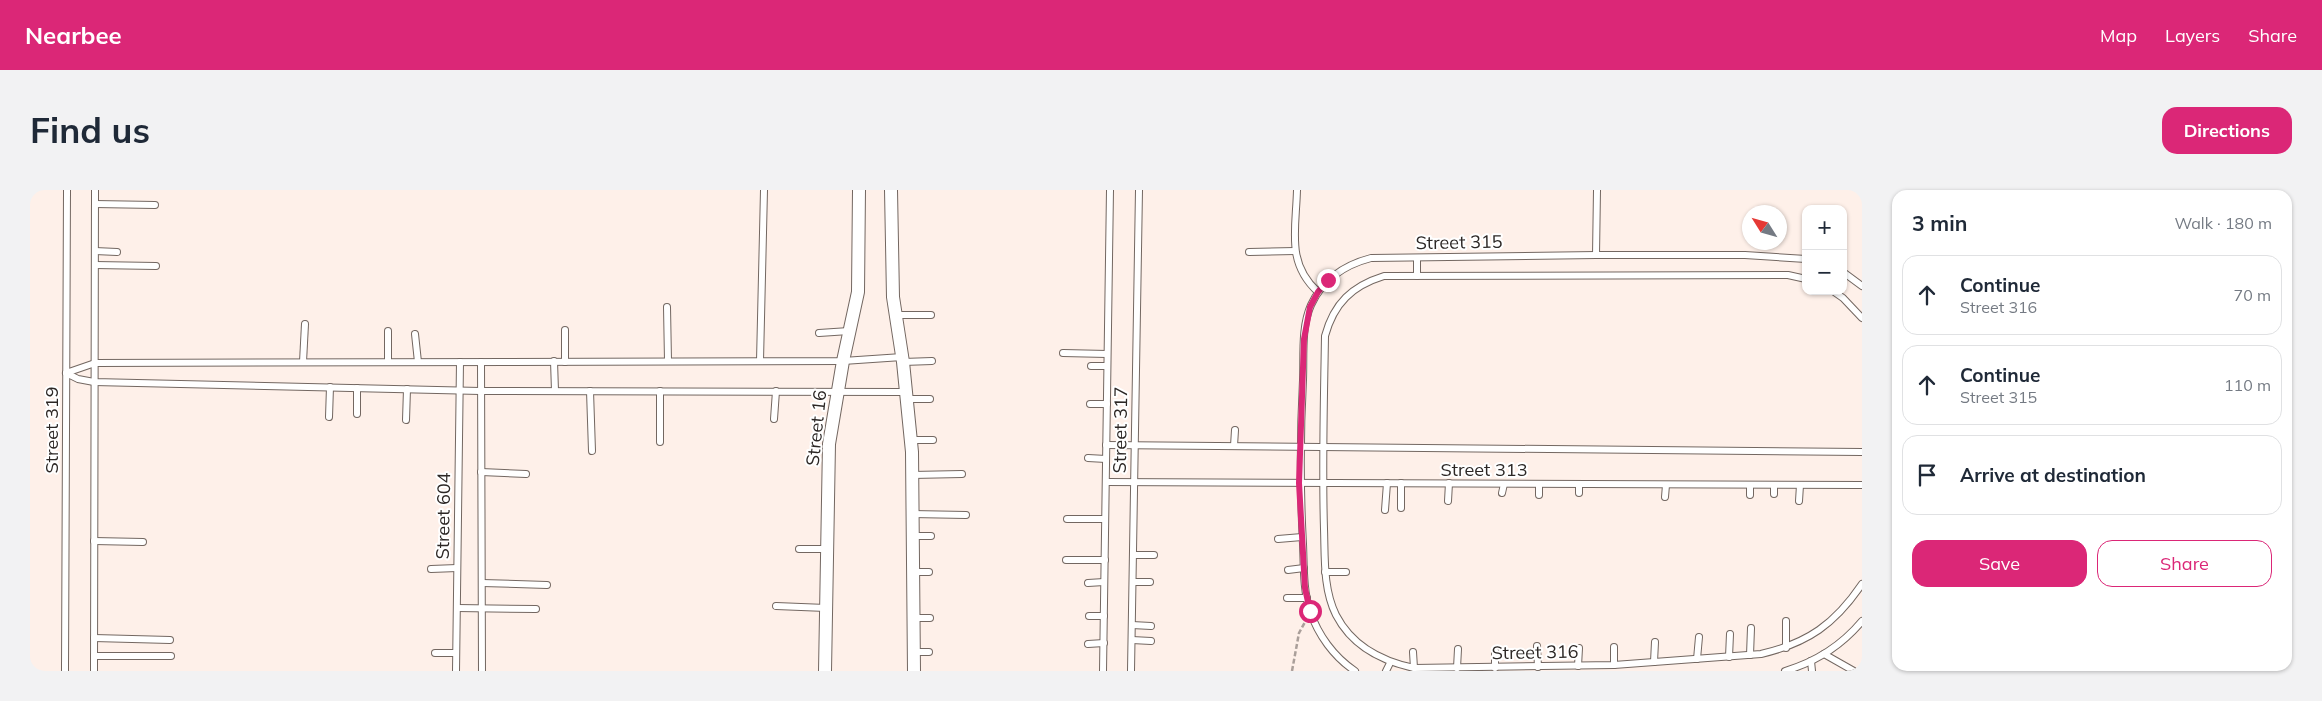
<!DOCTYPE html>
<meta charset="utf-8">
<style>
body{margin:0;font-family:Mulish,sans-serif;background:#f2f2f3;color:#1f2937}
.controls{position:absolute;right:15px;top:15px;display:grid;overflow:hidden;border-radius:10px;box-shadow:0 1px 4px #0004}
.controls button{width:45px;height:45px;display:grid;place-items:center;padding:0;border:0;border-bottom:1px solid #e0e1e3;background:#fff;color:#1f2937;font:25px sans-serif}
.compass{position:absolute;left:1712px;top:15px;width:45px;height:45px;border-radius:50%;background:#fff;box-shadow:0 1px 4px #0004;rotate:307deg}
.stop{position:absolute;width:15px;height:15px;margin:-11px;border:4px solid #db2777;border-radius:50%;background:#fff}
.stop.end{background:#db2777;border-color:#fff;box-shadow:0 1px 5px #0008}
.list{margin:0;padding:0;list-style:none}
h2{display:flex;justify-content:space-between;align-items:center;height:65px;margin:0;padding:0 20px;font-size:21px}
h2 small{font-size:16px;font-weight:400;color:#747a83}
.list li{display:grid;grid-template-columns:32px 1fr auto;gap:15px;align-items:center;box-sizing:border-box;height:80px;margin:0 10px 10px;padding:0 10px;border:1px solid #e0e1e3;border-radius:15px}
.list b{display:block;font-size:19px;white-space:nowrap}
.list p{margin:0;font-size:16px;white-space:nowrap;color:#747a83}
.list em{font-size:16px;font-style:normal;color:#747a83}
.actions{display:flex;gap:10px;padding:15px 20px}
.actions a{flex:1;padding:11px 0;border:1px solid #db2777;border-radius:15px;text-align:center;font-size:18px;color:#db2777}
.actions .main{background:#db2777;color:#fff}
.icon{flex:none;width:28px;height:28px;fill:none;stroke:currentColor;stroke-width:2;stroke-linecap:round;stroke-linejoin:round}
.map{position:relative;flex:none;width:1832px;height:481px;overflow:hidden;border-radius:15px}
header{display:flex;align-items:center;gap:30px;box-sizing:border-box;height:70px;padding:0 25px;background:#db2777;color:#fff}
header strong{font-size:24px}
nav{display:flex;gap:28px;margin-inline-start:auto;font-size:18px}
.intro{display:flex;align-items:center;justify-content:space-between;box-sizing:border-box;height:120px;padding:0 30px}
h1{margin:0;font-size:35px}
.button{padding:12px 22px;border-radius:15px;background:#db2777;color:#fff;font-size:18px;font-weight:700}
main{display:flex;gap:30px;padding:0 30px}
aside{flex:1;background:#fff;border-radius:15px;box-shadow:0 1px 4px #0004}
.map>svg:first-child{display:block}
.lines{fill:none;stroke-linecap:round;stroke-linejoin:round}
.lane-casing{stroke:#736761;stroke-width:8}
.street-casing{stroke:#736761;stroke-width:14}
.path{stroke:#aa9f9a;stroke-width:2.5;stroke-dasharray:5 2.5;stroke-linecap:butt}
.lane{stroke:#fff;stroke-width:6}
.street{stroke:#fff;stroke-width:12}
.route{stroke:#db2777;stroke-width:6}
.labels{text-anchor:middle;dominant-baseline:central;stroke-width:4;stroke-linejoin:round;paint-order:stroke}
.street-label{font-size:18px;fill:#2c2725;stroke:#fff}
</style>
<header>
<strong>Nearbee</strong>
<nav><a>Map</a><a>Layers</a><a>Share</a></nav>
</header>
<div class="intro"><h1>Find us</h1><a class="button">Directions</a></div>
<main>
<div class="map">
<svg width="1832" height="481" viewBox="0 0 1832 481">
<rect width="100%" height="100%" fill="#fef0e9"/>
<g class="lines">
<defs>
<g id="lane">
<path d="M 1267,0 C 1266,40 1256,73 1288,102"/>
<polyline points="65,14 125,15"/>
<polyline points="65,61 87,62"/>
<polyline points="1219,62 1265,61"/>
<polyline points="1566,65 1567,0"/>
<polyline points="1387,68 1387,86"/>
<polyline points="65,75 126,76"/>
<polyline points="1813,82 1832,96"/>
<path d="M 1776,89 L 1758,85 L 1354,86 C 1322,96 1304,113 1295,146 C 1294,210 1292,275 1294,339 C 1295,367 1293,399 1306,425 C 1322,456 1351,471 1384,478 L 1584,475 L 1731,464 C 1778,453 1805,434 1832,394"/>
<polyline points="1803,101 1813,108 1832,128"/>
<polyline points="637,117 638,171"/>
<polyline points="866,125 901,125"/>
<polyline points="535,140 535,172"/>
<polyline points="358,141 358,172"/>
<polyline points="789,143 819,141"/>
<polyline points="385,144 388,172"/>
<polyline points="1033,163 1077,164"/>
<polyline points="524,171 525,201"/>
<polyline points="730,171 734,0"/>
<polyline points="273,172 275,134"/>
<polyline points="451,172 452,481"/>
<polyline points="873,172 902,171"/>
<polyline points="1061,176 1077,176"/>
<polyline points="36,183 48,189 64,192 450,201 876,202"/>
<polyline points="36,183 65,173 813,171 872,167"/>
<polyline points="327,198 327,224"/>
<polyline points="560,201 562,261"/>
<polyline points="630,201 630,252"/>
<polyline points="877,209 900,209"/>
<polyline points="1060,214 1077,214"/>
<polyline points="299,227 300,197"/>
<polyline points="744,229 746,201"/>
<polyline points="376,230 377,199"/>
<polyline points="881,250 903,250"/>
<polyline points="1076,255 1832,262"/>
<polyline points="1204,256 1205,240"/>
<polyline points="1058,268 1076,269"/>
<polyline points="451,282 496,284"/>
<polyline points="882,285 932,284"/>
<polyline points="1076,292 1832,295"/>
<polyline points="1549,294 1549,303"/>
<polyline points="1472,303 1474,294"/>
<polyline points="1744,304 1744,295"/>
<polyline points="1509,305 1509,294"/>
<polyline points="1720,305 1720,295"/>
<polyline points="1635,307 1636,295"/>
<polyline points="1418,311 1419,293"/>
<polyline points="1769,311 1770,295"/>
<polyline points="1371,318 1371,293"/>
<polyline points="1355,320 1357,293"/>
<polyline points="882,324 936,325"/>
<polyline points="1037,329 1075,329"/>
<polyline points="883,346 901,346"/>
<polyline points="1248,349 1272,347"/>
<polyline points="64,351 113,352"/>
<polyline points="769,359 797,359"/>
<polyline points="1103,365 1124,365"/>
<polyline points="1036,370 1075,370"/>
<polyline points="401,379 427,378"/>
<polyline points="1258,380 1274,378"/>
<polyline points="883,382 899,382"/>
<polyline points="1295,382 1316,382"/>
<polyline points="1103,392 1120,392"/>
<polyline points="452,393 517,395"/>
<polyline points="1058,393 1074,392"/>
<polyline points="1257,408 1277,408"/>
<polyline points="746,416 796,418"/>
<polyline points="427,418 506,419"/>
<polyline points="1059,426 1074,426"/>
<polyline points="883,428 900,428"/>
<polyline points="1102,435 1121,436"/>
<polyline points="64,448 140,450"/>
<polyline points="1102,450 1121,451"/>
<polyline points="1058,454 1074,453"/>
<polyline points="1507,456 1508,477"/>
<polyline points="1584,457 1584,475"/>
<polyline points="1756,458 1756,431"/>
<polyline points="1465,461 1465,478"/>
<polyline points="884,462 899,462"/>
<polyline points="1383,462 1384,478"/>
<polyline points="405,463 426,463"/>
<polyline points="1794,464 1824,481"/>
<polyline points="1720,465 1721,438"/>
<polyline points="64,466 141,466"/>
<polyline points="1699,467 1700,444"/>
<polyline points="1667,469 1669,447"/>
<polyline points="1781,471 1782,481"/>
<polyline points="1624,472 1625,452"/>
<polyline points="1548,476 1549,458"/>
<polyline points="1427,478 1428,459"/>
<polyline points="35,481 37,0"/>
<polyline points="64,481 65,0"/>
<polyline points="426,481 430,172"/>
<polyline points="1073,481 1080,0"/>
<polyline points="1101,481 1109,0"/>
<path d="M 1325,481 C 1304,467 1288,445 1280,421 C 1273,400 1274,376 1273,354 C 1270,299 1270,245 1273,190 C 1274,166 1271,137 1281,115 C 1293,89 1314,75 1341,68 L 1566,65 L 1715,65 L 1776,69"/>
<polyline points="1356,481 1360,473"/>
<path d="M 1755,481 C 1785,472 1812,455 1832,431"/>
</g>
<g id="street">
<polyline points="861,0 863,107 873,172 882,262 884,481"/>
<polyline points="795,481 799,254 813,171 828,102 829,0"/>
</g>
</defs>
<use href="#lane" class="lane-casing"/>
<use href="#street" class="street-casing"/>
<polyline class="path" points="1262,481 1269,443 1275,432"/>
<use href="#lane" class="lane"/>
<use href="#street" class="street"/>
</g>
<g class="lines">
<polyline class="route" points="1280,421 1275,398 1269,293 1274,149 1280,117 1288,102 1298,90"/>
</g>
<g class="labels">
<g class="street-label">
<text transform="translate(1429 52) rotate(-1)">Street 315</text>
<text transform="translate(786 238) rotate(-84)">Street 16</text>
<text transform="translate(21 240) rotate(-90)">Street 319</text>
<text transform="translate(1090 240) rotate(-89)">Street 317</text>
<text x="1454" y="279">Street 313</text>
<text transform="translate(413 326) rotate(-89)">Street 604</text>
<text transform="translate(1505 462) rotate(-1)">Street 316</text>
</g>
</g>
</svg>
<div class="controls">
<button>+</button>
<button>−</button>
</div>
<svg class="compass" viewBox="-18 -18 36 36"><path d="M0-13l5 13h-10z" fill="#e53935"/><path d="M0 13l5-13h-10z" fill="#747a83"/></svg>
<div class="stop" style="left:1280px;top:421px"></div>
<div class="stop end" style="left:1298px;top:90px"></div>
</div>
<aside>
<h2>3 min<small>Walk · 180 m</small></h2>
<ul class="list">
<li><svg class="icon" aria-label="ahead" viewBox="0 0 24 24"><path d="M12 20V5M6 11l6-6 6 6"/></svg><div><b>Continue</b><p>Street 316</p></div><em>70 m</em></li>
<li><svg class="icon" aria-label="ahead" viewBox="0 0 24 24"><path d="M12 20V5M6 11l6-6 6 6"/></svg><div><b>Continue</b><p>Street 315</p></div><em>110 m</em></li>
<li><svg class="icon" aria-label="arrive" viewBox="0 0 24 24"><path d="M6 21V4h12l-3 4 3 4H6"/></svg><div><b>Arrive at destination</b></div></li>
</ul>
<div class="actions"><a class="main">Save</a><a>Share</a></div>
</aside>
</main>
